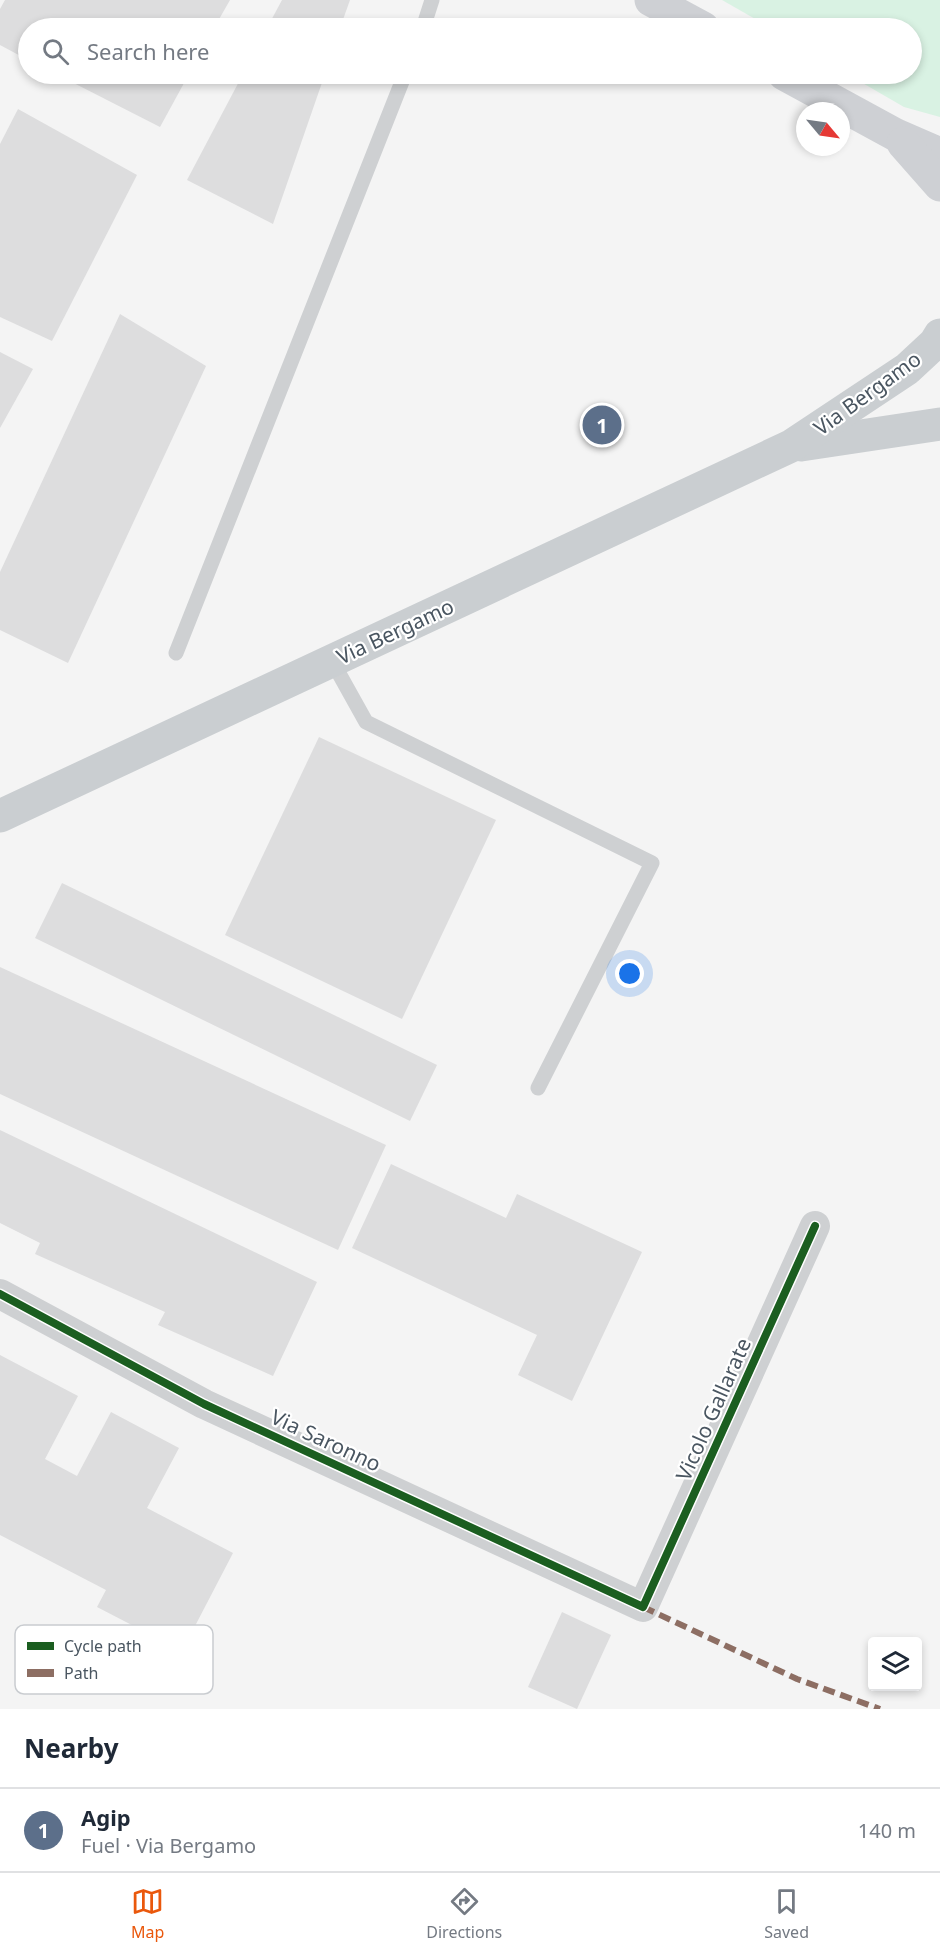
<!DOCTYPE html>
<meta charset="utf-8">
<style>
body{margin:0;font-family:"Noto Sans",sans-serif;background:#f6f6f7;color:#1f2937}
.controls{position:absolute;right:18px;bottom:18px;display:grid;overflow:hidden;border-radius:6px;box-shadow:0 3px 9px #0003}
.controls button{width:54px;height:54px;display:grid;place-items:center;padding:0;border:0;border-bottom:2px solid #e0e1e3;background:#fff;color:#1f2937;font:30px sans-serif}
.compass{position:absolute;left:796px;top:102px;width:54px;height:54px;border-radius:50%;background:#fff;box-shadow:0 3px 9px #0003;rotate:119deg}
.you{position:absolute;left:630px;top:974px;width:21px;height:21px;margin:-15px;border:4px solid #fff;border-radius:50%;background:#1a73e8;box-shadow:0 0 0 9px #1a73e833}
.badge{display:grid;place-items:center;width:39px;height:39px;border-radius:50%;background:#ea580c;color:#fff;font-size:20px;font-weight:700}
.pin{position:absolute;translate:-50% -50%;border:3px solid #fff;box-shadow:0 2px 6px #0006}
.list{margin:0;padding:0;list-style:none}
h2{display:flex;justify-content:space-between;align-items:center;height:78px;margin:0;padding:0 24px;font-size:26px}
h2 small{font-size:20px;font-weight:400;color:#747a83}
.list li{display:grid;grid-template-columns:39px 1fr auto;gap:18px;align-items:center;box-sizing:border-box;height:84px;padding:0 24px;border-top:2px solid #e0e1e3}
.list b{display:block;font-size:22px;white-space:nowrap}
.list p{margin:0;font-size:20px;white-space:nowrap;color:#747a83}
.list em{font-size:20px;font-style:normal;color:#747a83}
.icon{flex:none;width:33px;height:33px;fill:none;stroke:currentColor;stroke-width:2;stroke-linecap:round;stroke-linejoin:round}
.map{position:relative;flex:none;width:940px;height:1709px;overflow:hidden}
.search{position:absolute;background:#fff;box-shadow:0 3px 9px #0003;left:18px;right:18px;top:18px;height:66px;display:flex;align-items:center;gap:15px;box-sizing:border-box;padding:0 21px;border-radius:33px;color:#747a83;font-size:22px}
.sheet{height:162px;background:#fff}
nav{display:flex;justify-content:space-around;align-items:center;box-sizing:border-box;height:84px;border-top:2px solid #e0e1e3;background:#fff;font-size:16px;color:#747a83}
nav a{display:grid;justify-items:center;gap:3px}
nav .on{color:#ea580c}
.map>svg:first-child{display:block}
.green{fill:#d9f2e3}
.building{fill:#ddddde}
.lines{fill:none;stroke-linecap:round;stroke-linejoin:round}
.service{stroke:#ced0d2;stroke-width:15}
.minor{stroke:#ced0d2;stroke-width:30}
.secondary{stroke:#ced0d4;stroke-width:33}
.primary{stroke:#caced1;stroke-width:33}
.quiet{stroke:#8d6e63;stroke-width:6;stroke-dasharray:12 6;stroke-linecap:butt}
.cycleway-casing{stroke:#fff;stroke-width:11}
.cycleway{stroke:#1b5e20;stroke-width:8}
.labels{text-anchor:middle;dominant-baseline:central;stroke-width:4.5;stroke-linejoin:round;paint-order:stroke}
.street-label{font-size:21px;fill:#4a5661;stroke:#fff}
.key{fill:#fff;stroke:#c9ccd0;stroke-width:1.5}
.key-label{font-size:16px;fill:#4a5661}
</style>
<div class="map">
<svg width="940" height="1709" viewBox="0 0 940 1709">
<rect width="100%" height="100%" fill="#f4f4f4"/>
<polygon class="green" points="722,0 940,0 940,117 904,107 847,74 912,74 912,28 771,28"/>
<g class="building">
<polygon points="5,0 230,0 214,28 28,28 28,60 0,45 0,9"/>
<polygon points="282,0 350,0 340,28 267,28"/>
<polygon points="56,74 189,74 160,127"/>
<polygon points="243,74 325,74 273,224 187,180"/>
<polygon points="18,109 137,175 52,341 0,317 0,144"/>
<polygon points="120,314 206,366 68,663 0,630 0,572"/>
<polygon points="0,352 33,369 0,428"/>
<polygon points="319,737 496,820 402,1019 225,935"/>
<polygon points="62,883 437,1065 410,1121 35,938"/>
<polygon points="0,967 386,1145 338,1250 0,1094"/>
<polygon points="0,1130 317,1282 273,1376 158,1325 165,1312 35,1254 40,1243 0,1223"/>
<polygon points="391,1164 506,1218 517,1194 642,1252 572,1401 518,1375 537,1335 352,1248"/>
<polygon points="0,1355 78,1396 45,1459 77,1476 111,1412 179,1448 147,1508 233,1553 182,1651 97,1607 106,1590 0,1535"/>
<polygon points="562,1612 611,1635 577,1709 528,1687"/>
</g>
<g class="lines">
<g class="service">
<polyline points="423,28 432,0"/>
<polyline points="176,653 405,74"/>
<polyline points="332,661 366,722 652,863 538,1088"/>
</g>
<polyline class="minor" points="0,1294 204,1404 643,1607 815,1226"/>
<g class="secondary">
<polyline points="651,0 703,28"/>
<polyline points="784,74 896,135 940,154"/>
<polyline points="903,143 940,185"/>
</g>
<g class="primary">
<polyline points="801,445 940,424"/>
<polyline points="0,816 791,446 907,369 935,343 940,335"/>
</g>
<polyline class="quiet" points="643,1607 797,1679 880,1709"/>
<defs>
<polyline id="cycleway" points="0,1294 204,1404 643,1607 815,1226"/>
</defs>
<use href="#cycleway" class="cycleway-casing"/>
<use href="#cycleway" class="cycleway"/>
</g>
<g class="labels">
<g class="street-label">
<text transform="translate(867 393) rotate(-36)">Via Bergamo</text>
<text transform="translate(395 631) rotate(-25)">Via Bergamo</text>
<text transform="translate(713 1409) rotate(-66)">Vicolo Gallarate</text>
<text transform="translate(326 1440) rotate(25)">Via Saronno</text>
</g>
</g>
<rect x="15" y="1625" width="198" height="69" rx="9" class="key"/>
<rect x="27" y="1642" width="27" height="8" fill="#1b5e20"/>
<rect x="27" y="1669" width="27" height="8" fill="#8d6e63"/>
<g class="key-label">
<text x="64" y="1652">Cycle path</text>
<text x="64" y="1679">Path</text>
</g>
</svg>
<div class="controls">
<button><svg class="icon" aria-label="layers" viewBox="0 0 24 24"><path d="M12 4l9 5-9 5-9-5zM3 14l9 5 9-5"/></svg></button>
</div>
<svg class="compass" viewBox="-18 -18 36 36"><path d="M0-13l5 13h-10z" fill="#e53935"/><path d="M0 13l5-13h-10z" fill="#747a83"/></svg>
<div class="you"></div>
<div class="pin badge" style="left:602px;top:425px;background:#5c6f8a">1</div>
<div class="search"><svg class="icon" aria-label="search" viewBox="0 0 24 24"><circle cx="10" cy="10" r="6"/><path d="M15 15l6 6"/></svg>Search here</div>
</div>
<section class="sheet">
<h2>Nearby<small></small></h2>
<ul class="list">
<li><span class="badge" style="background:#5c6f8a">1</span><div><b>Agip</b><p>Fuel · Via Bergamo</p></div><em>140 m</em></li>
</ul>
</section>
<nav>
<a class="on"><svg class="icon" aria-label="map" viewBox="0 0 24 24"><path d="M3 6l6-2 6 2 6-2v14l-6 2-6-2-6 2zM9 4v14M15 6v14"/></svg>Map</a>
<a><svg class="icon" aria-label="directions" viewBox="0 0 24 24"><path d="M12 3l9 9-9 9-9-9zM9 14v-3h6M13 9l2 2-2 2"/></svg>Directions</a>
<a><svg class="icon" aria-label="saved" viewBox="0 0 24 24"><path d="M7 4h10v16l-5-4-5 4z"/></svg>Saved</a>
</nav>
